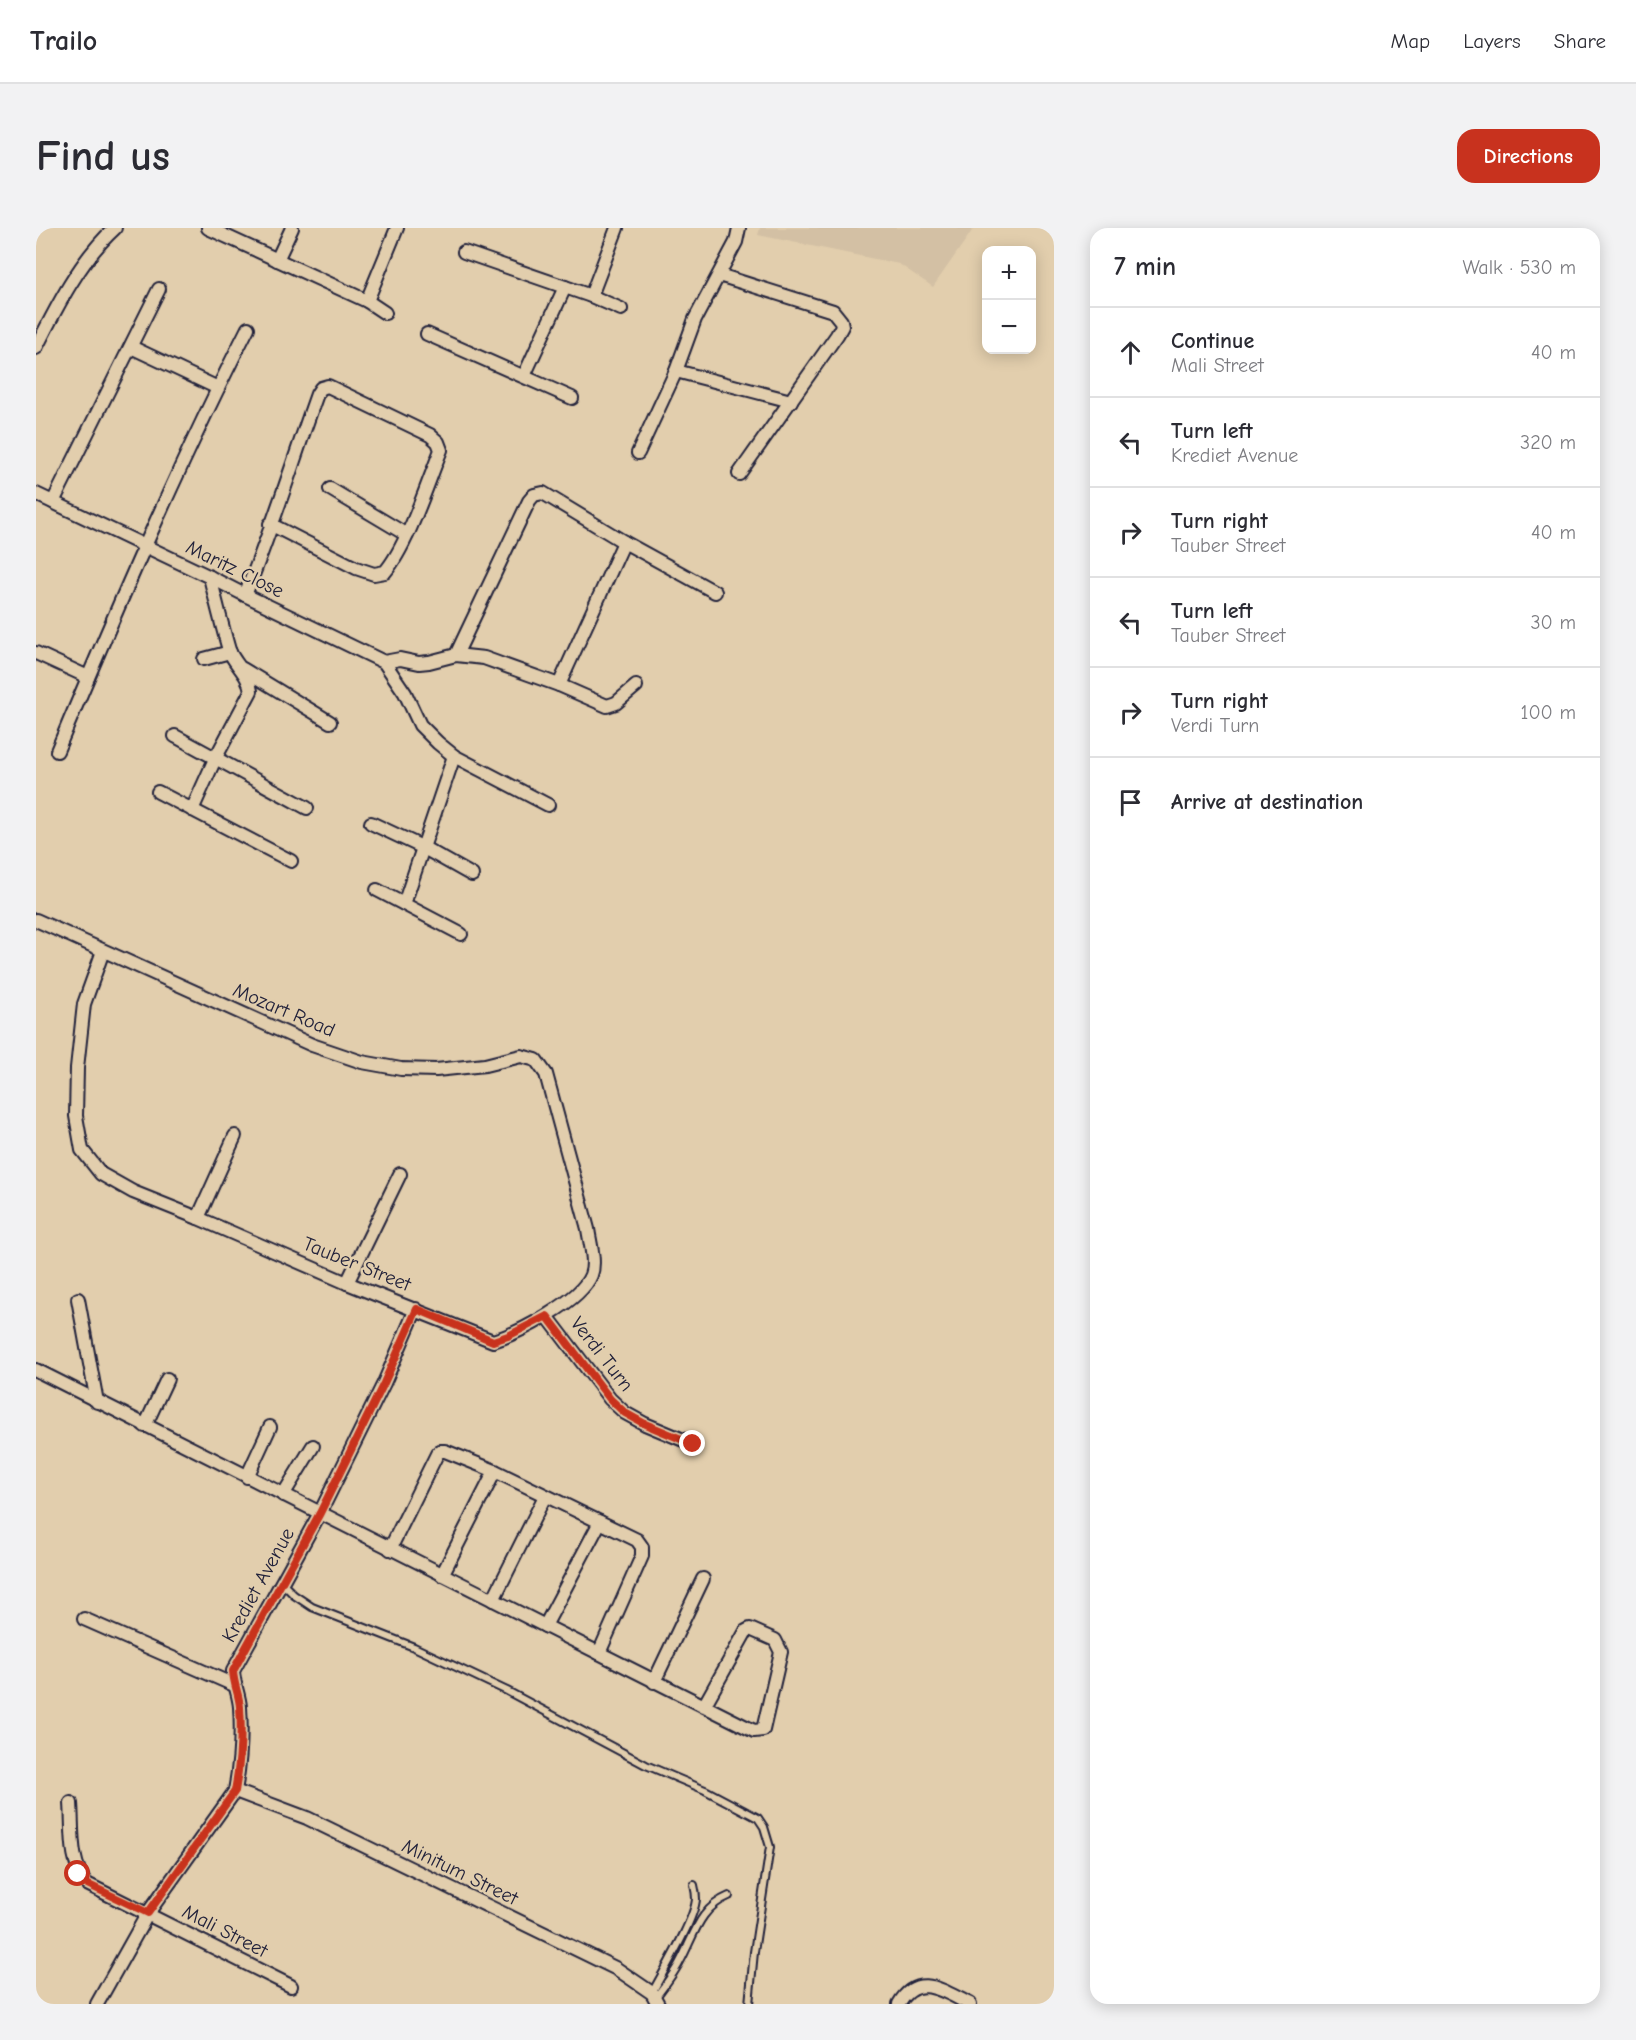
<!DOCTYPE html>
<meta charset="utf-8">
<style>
body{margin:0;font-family:"Comic Neue",sans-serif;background:#f2f2f3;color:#2b2b33}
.controls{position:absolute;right:18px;top:18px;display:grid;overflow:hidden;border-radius:12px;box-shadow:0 3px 15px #0003}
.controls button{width:54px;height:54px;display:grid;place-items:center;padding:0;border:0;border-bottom:2px solid #e1e1e2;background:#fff;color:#2b2b33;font:30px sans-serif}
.stop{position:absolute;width:18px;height:18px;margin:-14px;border:4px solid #c8321e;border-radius:50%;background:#fff}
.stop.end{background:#c8321e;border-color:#fff;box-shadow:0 2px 6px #0008}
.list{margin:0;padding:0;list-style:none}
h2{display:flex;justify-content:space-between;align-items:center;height:78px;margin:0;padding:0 24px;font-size:26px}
h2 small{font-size:20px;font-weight:400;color:#7c7c81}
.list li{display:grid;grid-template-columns:39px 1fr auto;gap:18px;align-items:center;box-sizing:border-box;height:90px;padding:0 24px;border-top:2px solid #e1e1e2}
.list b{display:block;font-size:22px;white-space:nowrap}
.list p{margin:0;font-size:20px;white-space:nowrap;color:#7c7c81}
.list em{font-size:20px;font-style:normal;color:#7c7c81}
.icon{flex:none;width:33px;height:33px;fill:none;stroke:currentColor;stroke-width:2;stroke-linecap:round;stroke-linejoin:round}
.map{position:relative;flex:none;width:1018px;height:1776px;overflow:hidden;border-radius:18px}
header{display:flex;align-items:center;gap:36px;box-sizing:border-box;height:84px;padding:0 30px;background:#fff;border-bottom:2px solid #e1e1e2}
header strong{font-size:28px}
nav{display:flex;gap:33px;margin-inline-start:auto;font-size:21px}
.intro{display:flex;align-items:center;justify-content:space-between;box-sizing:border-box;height:144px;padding:0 36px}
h1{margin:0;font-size:42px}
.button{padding:15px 27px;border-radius:18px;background:#c8321e;color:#fff;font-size:21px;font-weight:700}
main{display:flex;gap:36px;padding:0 36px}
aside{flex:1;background:#fff;border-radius:18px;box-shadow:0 3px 15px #0003}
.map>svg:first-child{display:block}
.built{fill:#d3c0a4}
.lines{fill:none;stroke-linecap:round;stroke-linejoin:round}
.lane-casing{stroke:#22223b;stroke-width:10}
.street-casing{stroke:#22223b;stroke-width:16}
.lane{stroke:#e2cead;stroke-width:6}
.street{stroke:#e2cead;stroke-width:12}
.route{stroke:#c8321e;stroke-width:8}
.labels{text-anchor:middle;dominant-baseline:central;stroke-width:5;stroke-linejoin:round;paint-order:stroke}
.street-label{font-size:20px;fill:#22223b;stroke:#e2cead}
</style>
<header>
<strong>Trailo</strong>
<nav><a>Map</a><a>Layers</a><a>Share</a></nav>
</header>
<div class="intro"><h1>Find us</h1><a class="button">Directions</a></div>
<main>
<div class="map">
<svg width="1018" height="1776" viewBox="0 0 1018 1776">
<rect width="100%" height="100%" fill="#e2cead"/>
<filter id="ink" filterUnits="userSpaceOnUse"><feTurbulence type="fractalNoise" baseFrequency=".0167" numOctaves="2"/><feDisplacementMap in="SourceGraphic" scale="12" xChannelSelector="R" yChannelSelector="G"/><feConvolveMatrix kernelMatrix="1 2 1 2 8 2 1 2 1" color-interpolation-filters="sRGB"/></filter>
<g filter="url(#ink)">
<polygon class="built" points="724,0 938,0 897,59 863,36 722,7"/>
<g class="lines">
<defs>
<g id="lane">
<polyline points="245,1354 258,1367 276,1379 378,1419 471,1463 610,1537 669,1562 722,1590 728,1599 734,1619 718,1724 713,1776"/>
<path d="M 616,1765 C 627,1744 659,1691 660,1671 C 660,1666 659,1661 658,1657"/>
<path d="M 619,1770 C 629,1757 639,1745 646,1730 C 659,1705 664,1680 693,1668"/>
</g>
<g id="street">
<polyline points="172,0 331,73 349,85"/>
<polyline points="428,24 555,68 585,81"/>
<polyline points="241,32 256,0"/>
<polyline points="683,47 797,83 805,93 806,98 801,107 703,246"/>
<polyline points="555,68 581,0"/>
<polyline points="331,73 361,0"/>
<polyline points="391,106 536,170"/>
<polyline points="95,119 182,160"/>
<path d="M 0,120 C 21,78 44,32 79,0"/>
<polyline points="640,143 755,173"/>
<polyline points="488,148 529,59"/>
<polyline points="602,225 640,143 659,91 700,14 703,0"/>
<polyline points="294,261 371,307"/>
<polyline points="0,266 174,349 209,367 348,434 369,465 384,497 402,515 418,528 512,577"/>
<polyline points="17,274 123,61"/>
<path d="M 209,367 C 236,302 257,233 281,166 L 285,160 L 292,158 L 394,207 L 402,214 L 405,222 C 391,256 372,317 349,344 L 338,346 L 320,340 L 234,296"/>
<polyline points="0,425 52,449"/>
<polyline points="420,427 493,273 498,267 507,265 588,314 679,364"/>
<polyline points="168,431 194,424"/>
<polyline points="348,434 364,431 383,435 393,434 420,427 448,430 523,457 571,478 580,475 600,458"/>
<polyline points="207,441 294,494"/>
<polyline points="523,457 588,314"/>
<polyline points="139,508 271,580"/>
<path d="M 21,523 C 81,380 142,238 212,100"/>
<polyline points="122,564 255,633"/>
<path d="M 156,582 L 179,531 L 215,463 C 213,446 198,436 193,422 C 186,398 180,373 174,349"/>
<polyline points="335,595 388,620 436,647"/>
<polyline points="341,662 425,706"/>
<polyline points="368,676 418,528"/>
<path d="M 0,692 L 276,817 L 326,834 L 365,841 L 400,842 L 449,837 L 485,828 L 500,832 L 510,846 L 552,1001 C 554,1015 560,1034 555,1047 C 545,1073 483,1105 457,1113 L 311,1055 L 162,990 L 97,964 L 65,946 L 46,922 L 40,888 L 41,840 L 48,776 L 67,723"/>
<polyline points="162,990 199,908"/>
<polyline points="311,1055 364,946"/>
<polyline points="42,1071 61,1174"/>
<polyline points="511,1088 574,1171 589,1185 609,1196 657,1216"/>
<polyline points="0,1142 718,1503 727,1502 745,1424 739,1412 714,1401 710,1403 668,1478"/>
<polyline points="109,1198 131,1151"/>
<polyline points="211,1249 234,1199"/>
<polyline points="247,1267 277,1218"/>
<polyline points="354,1321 401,1226 404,1223 409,1223 459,1243 601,1312 606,1319 606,1328 563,1425"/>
<polyline points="406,1347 459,1243"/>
<polyline points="457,1372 509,1268"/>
<polyline points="48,1391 198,1457"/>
<polyline points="509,1398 564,1294"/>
<polyline points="618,1454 667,1351"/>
<polyline points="199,1563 271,1590 581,1741 616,1765 622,1776"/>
<path d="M 35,1575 C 37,1602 33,1634 51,1656 L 255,1758"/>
<path d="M 61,1776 L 112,1685 L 199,1563 C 204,1535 206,1508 204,1479 C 203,1466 198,1458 197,1443 L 284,1285 L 348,1155 L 380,1081"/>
<path d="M 863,1776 C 882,1743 908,1764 934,1776"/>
</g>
</defs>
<use href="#lane" class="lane-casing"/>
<use href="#street" class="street-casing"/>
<use href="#lane" class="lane"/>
<use href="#street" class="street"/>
</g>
</g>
<g class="lines" filter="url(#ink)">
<path class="route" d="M 42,1646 L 51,1656 L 112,1685 L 199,1563 C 204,1535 206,1508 204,1479 C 203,1466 198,1458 197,1443 L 284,1285 L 348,1155 L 381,1081 L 457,1113 L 472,1108 L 511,1088 L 574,1171 L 589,1185 L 609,1196 L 657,1216"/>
</g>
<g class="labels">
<g class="street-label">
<text transform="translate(199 341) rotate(26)">Maritz Close</text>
<text transform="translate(248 782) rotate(23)">Mozart Road</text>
<text transform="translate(321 1036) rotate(22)">Tauber Street</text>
<text transform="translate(566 1126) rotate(52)">Verdi Turn</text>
<text transform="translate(222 1357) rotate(-61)">Krediet Avenue</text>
<text transform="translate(424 1644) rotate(26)">Minitum Street</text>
<text transform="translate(189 1703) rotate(27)">Mali Street</text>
</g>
</g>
</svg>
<div class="controls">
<button>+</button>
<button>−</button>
</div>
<div class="stop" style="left:42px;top:1646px"></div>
<div class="stop end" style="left:657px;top:1216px"></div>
</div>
<aside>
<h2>7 min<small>Walk · 530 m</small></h2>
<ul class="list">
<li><svg class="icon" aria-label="ahead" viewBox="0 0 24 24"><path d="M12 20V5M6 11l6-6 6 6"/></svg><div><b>Continue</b><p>Mali Street</p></div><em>40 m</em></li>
<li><svg class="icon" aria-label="left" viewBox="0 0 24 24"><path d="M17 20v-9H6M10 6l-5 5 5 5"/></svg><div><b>Turn left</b><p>Krediet Avenue</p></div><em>320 m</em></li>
<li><svg class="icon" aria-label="right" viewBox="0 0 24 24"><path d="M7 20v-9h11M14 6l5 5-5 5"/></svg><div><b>Turn right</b><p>Tauber Street</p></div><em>40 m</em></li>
<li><svg class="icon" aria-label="left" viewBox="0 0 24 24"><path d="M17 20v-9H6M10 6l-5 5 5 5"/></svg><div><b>Turn left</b><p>Tauber Street</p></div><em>30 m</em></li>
<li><svg class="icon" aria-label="right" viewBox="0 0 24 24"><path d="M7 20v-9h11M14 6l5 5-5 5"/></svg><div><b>Turn right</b><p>Verdi Turn</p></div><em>100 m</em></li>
<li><svg class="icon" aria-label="arrive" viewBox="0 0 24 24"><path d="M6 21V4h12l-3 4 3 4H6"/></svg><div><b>Arrive at destination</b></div></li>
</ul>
</aside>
</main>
